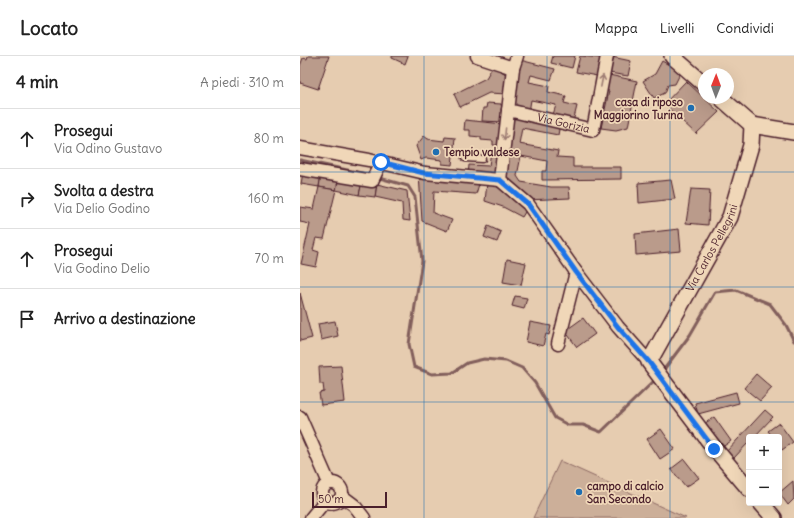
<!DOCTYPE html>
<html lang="it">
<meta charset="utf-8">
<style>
body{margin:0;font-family:Delius,sans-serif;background:#f2f2f2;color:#222}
.controls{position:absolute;right:12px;bottom:12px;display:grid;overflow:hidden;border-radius:4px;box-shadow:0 4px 16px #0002}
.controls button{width:36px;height:36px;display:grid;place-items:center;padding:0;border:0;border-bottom:1px solid #e0e0e0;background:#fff;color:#222;font:20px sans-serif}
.compass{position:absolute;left:398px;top:12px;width:36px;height:36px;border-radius:50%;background:#fff;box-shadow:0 4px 16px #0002;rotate:1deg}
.scale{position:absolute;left:12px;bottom:10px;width:75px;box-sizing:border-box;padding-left:4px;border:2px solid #4a1f2b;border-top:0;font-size:11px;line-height:14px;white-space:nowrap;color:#4a1f2b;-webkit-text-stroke:3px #f0d7b8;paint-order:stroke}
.stop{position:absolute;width:12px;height:12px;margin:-9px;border:3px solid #1a73e8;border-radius:50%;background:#fff}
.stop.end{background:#1a73e8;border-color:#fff;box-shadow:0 1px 4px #0008}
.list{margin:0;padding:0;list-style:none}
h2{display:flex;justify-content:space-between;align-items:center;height:52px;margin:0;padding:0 16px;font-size:17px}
h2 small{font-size:13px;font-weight:400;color:#767676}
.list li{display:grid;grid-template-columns:26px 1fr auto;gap:12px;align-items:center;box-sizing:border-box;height:60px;padding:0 16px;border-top:1px solid #e0e0e0}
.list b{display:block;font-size:15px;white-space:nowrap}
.list p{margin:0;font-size:13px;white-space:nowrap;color:#767676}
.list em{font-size:13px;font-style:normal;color:#767676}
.icon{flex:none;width:22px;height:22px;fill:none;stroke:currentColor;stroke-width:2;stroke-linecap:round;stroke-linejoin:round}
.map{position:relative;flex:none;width:494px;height:462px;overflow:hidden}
header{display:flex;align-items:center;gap:24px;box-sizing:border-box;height:56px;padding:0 20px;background:#fff;border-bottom:1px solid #e0e0e0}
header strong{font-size:19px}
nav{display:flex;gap:22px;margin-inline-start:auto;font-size:14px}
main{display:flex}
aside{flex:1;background:#fff}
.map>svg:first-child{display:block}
.green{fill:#ccaf99;stroke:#8b6762}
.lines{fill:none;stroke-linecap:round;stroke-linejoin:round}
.stream{stroke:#825e5b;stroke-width:3}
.building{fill:#ba9b8b;stroke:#4a1f2b}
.service-casing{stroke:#4a1f2b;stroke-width:9}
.minor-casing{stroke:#4a1f2b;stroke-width:15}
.tertiary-casing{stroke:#4a1f2b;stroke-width:18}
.service{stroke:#f0d7b8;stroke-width:6}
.minor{stroke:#f0d7b8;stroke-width:12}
.tertiary{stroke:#f0d7b8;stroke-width:15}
.oneway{stroke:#9d7b72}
.route{stroke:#1a73e8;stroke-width:5}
.grid{fill:none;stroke:#1f6fb2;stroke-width:1;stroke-opacity:0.55}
.poi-dot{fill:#1f6fb2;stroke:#f0d7b8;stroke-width:1.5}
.labels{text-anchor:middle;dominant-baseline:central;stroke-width:3.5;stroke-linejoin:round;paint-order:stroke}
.poi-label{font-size:11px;font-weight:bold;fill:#4a1f2b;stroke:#f0d7b8;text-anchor:start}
.street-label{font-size:11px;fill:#4a1f2b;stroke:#f0d7b8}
</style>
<header>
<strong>Locato</strong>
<nav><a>Mappa</a><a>Livelli</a><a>Condividi</a></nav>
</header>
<main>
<aside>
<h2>4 min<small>A piedi · 310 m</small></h2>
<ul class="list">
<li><svg class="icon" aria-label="ahead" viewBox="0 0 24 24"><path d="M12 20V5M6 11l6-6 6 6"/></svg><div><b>Prosegui</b><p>Via Odino Gustavo</p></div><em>80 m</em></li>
<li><svg class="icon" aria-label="right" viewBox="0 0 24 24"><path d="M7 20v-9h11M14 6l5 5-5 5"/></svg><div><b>Svolta a destra</b><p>Via Delio Godino</p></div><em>160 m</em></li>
<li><svg class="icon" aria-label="ahead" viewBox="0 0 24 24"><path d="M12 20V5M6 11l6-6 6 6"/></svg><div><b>Prosegui</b><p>Via Godino Delio</p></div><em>70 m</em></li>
<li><svg class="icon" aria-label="arrive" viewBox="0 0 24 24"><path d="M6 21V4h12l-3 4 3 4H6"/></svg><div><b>Arrivo a destinazione</b></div></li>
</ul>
</aside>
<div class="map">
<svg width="494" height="462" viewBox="0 0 494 462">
<rect width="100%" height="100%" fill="#e6ccb0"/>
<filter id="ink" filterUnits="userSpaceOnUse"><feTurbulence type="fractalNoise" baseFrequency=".025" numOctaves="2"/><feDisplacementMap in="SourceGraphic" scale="8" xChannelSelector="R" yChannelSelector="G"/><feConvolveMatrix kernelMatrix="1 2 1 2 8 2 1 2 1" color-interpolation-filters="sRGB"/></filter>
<g filter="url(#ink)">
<polygon class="green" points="260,405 386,462 233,462"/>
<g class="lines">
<g class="stream">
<polyline points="0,104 71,119"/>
<polyline points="76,121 108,130 115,141 122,205 109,288 114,311 132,318 152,317 167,307 184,303 206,305 222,312 235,327 255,362 268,369 283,369 301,376 356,323"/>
<polyline points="362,316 390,279 415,236 436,234 470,248 486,269 494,285"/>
</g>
</g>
<g class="building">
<polygon points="8,0 29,0 18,33 0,27 0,10 3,2 7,3"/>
<polygon points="92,0 108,0 105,8 92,2"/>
<polygon points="253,0 275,0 272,12 251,7"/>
<polygon points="280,0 301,2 297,20 276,16"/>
<polygon points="312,1 331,5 328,20 309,17"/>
<polygon points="220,4 255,13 251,24 231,19 229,26 249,30 248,36 266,40 264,47 277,50 273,66 252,62 256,49 231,44 229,56 211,52"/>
<polygon points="362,5 381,16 375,28 368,29 365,37 354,42 343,25 355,18"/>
<polygon points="193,10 209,20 207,38 189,37 160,51 154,38 186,22"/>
<polygon points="309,19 337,25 328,71 316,74 301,72 309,35 306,34"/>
<polygon points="386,25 419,56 396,78 364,48"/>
<polygon points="187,47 201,48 202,52 205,52 204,66 182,65 183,52 186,52"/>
<polygon points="212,57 260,68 258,79 222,72 219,88 258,95 257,101 273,102 273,111 321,111 321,123 242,124 242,115 246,115 247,105 221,100 217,120 221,126 251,131 269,131 270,142 227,144 210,130 205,117"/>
<polygon points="165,64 203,68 202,90 193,89 193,85 181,84 181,81 170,80 170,74 164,74"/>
<polygon points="124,80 128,83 144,85 145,81 155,82 152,109 142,108 142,104 126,102 121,104 116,90"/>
<polygon points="191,94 201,95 195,121 168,120 169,109 189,110"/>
<polygon points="3,116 21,119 19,131 1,128"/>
<polygon points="119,118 180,125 176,138 134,135 133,157 152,164 147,175 122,165"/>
<polygon points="21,119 39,121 36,134 19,131"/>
<polygon points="39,121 62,126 59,139 36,134"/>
<polygon points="371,124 375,143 339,147 338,127"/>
<polygon points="62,126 77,128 75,141 59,139"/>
<polygon points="187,127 207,134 228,151 222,161 203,151 185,145"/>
<polygon points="77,128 107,135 110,165 103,164 102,147 75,141"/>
<polygon points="19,131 36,134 24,183 16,182 13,194 19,196 16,211 1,208 10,168 0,166 0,151 14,153"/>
<polygon points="391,133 410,134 408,169 386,167"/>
<polygon points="188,170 201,176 197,186 184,181"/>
<polygon points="379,173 381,195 336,199 335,178"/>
<polygon points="207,203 226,207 221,229 203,226"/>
<polygon points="0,237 12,282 0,285"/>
<polygon points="215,240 227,242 224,253 212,250"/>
<polygon points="283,262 295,278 277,291 265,275"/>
<polygon points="35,265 38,280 21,284 18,268"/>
<polygon points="230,266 251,270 249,279 246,278 243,290 226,286"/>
<polygon points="41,310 45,346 21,349 19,337 24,336 23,328 20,328 19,311"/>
<polygon points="456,318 472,332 460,345 444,332"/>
<polygon points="436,336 439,347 398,358 395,347"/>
<polygon points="465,354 473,361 454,381 449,381 449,386 433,403 426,396"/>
<polygon points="414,361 431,385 421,392 404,368"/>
<polygon points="479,367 493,386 482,394 479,390 479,381 473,381 468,375"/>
<polygon points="361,373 375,393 360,403 347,383"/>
<polygon points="384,403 399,422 386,431 371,413"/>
<polygon points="493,425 494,443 488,449 479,437"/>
</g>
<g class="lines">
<defs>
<polyline id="service" points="165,102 182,103"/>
<g id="minor">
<polyline points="177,0 213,12"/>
<path id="s1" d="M 208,54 L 293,74 L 307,0"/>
<polyline points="0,92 69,104 125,117 200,124"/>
<polyline points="0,113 72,125 81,106"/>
<polyline points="200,124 228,148 276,216 318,271 349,306"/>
<polyline points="200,124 213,12 217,0"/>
<polyline points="258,288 276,216"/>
<polyline points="0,361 29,427"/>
<circle cx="32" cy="437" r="10"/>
<polyline points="42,440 54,449 64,462"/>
<polyline points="11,462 25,445"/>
</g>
<g id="tertiary">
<polyline points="372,0 404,28"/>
<polyline points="421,42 452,69 494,76"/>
<path id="s2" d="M 449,433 L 415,393 L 349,306 L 430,161 L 451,89 L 452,69"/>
<polyline points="461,447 474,462"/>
</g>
</defs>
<use href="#service" class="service-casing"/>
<use href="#minor" class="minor-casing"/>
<use href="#tertiary" class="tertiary-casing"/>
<use href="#service" class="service"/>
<use href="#minor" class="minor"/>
<use href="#tertiary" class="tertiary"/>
</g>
<defs><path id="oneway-shaft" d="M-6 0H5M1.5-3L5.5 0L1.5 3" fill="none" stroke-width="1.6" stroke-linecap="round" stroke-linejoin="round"/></defs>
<g class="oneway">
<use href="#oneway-shaft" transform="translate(302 25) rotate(-79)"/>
<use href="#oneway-shaft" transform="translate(205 78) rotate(96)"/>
</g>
</g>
<g class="lines" filter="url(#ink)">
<polyline class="route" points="81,106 124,117 200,124 228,148 276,216 318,271 349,306 414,393"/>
</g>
<path class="grid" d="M 124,0 L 124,462M 247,0 L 247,462M 370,0 L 370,462M 0,116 L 494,116M 0,231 L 494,231M 0,346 L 494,346"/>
<g class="poi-dot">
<circle cx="391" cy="52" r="4"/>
<circle cx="136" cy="96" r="4"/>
<circle cx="279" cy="436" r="4"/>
</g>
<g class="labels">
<g class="poi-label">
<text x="383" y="46" text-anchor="end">casa di riposo<tspan x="383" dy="13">Maggiorino Turina</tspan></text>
<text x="144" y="96">Tempio valdese</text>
<text x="287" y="430">campo di calcio<tspan x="287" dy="13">San Secondo</tspan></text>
</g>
<g class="street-label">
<text stroke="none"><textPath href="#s1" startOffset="57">Via Gorizia</textPath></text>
<text stroke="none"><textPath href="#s2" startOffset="292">Via Carlos Pellegrini</textPath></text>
</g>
</g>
</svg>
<div class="controls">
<button>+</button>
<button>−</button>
</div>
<svg class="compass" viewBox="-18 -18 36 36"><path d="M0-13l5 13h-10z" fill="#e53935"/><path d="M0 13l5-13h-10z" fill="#767676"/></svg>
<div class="scale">50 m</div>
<div class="stop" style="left:81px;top:106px"></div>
<div class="stop end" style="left:414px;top:393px"></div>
</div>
</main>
